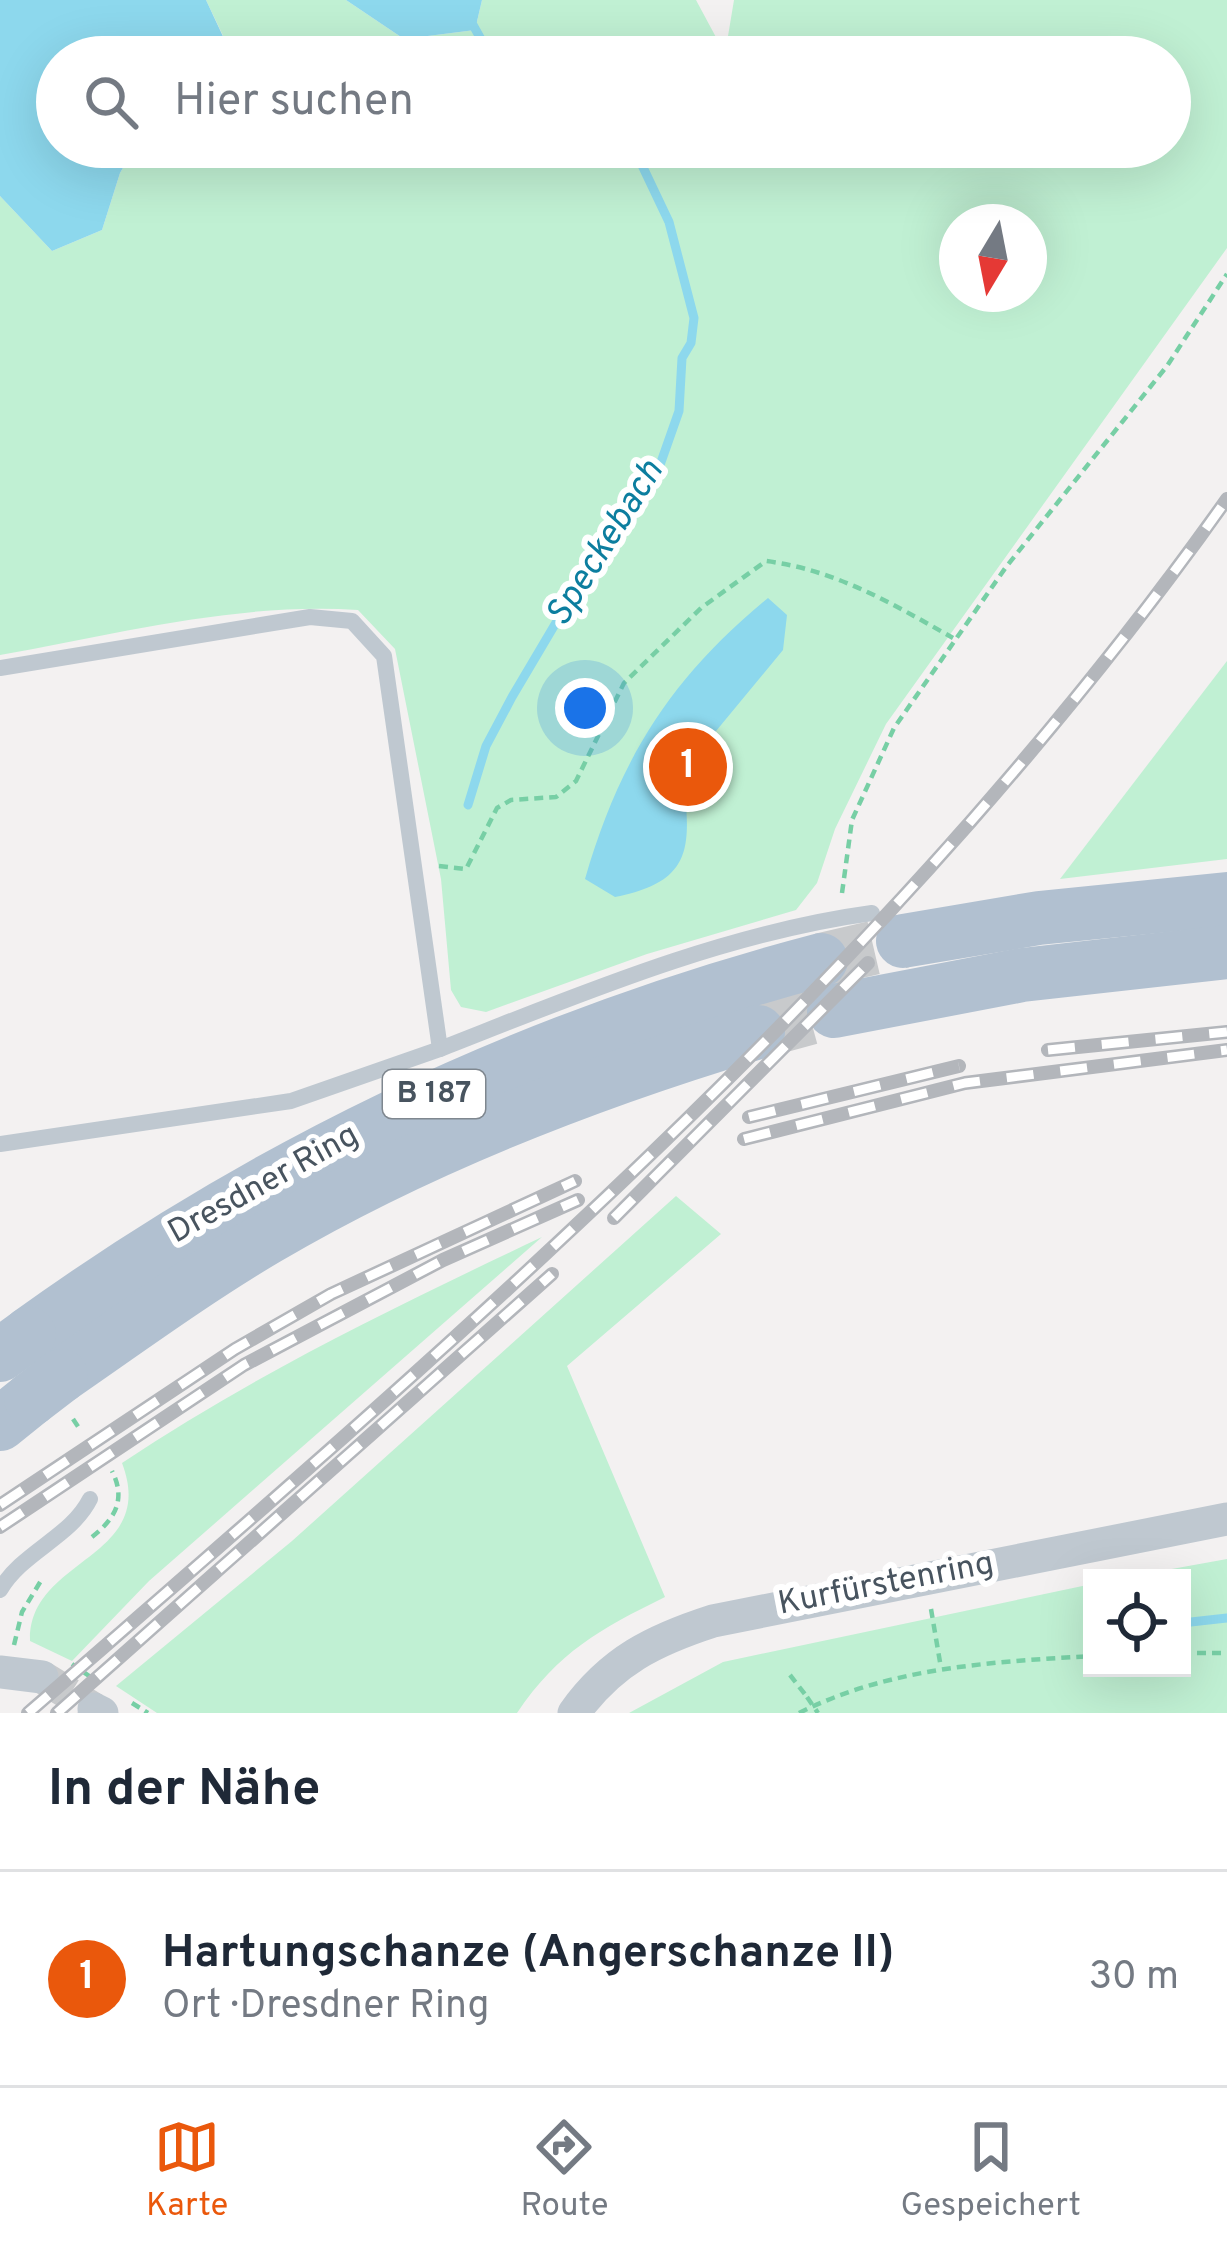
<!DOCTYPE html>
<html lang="de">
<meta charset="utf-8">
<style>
body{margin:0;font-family:Overpass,sans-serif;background:#f6f6f7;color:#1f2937}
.controls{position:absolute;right:36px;bottom:36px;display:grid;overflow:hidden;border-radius:0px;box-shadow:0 12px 48px #0002}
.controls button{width:108px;height:108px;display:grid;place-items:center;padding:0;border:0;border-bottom:3px solid #e0e1e3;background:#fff;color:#1f2937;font:60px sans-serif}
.compass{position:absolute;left:939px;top:204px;width:108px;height:108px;border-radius:50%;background:#fff;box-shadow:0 12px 48px #0002;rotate:190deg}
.you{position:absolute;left:585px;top:708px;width:42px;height:42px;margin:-30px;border:9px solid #fff;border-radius:50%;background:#1a73e8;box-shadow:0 0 0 18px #1a73e833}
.badge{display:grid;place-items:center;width:78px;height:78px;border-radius:50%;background:#ea580c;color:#fff;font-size:39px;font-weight:700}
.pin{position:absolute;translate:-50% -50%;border:6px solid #fff;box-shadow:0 3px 12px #0006}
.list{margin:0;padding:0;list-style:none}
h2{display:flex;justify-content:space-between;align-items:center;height:156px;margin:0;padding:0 48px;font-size:51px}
h2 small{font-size:39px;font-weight:400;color:#747a83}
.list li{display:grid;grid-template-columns:78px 1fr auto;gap:36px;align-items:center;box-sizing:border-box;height:216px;padding:0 48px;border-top:3px solid #e0e1e3}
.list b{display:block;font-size:45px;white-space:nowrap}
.list p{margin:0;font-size:39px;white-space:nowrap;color:#747a83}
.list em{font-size:39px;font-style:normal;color:#747a83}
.icon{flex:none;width:66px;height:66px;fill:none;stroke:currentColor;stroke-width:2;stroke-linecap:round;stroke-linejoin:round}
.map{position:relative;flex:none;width:1227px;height:1713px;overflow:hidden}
.search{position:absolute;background:#fff;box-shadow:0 12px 48px #0002;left:36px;right:36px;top:36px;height:132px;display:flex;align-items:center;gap:30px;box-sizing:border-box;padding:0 42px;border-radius:66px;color:#747a83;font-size:45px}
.sheet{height:372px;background:#fff}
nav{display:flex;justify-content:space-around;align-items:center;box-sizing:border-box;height:168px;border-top:3px solid #e0e1e3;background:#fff;font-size:33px;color:#747a83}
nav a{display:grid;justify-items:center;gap:6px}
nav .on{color:#ea580c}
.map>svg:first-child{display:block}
.green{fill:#c0f0d3;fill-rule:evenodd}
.water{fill:#8dd8ed}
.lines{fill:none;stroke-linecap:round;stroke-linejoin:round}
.stream{stroke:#8dd8ed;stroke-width:9}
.street-tunnel{stroke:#c8cacc;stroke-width:33;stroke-dasharray:33 16;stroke-linecap:butt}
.primary-tunnel{stroke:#c8cacc;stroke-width:54;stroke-dasharray:54 27;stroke-linecap:butt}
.path{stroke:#77cfa5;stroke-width:4.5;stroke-dasharray:9 6;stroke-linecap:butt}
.lane{stroke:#bfc8d0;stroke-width:16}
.street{stroke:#bfc8d0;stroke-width:33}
.primary{stroke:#b1c0d0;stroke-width:54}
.rail-casing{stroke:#b3b6bb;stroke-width:14}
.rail{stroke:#fff;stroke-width:9;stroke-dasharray:27;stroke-linecap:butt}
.path-bridge{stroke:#77cfa5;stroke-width:4.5;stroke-dasharray:9 6;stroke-linecap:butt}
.primary-bridge{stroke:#b1c0d0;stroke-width:54}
.labels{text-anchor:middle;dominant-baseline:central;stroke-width:12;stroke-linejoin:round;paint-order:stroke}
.shield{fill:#fff;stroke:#7f878f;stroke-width:3}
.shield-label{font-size:30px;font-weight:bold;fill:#48545f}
.street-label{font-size:33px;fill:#48545f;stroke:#fff}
.water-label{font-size:36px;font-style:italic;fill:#0c7e9f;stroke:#fff}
</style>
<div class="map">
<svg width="1227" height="1713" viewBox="0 0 1227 1713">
<rect width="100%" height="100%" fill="#f3f1f1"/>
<g class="green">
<path d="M 206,0 L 346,0 L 404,39 L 475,30 L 482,0 L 696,0 L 725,54 L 734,0 L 1227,0 L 1227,248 L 886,724 L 835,829 L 817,883 L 796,910 L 647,954 L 486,1012 L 461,1007 L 451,990 L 441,879 L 395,649 L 358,610 C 238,602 118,634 0,655 L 0,196 L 52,251 L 102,230 L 120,173 L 135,147 L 1170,147 L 1170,57 L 221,57 L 227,44 ZM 957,222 L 1029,222 L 1029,294 L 957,294 Z"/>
<polygon points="1227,661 1227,859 1060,879"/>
<path d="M 676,1196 L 721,1234 L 567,1366 L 665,1597 C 600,1629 558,1652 517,1713 L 157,1713 L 116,1686 L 292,1541 Z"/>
<path d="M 542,1237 L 149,1581 L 72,1661 L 30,1641 C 28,1557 159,1560 122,1463 C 255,1374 397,1306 542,1237 Z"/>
<polygon points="1227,1559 1227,1713 629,1713 723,1662 1092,1584 1092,1668 1182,1668 1182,1578 1122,1578"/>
</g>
<g class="water">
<polygon points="0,0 206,0 227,45 221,57 57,57 57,147 135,147 120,173 102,230 52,251 0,196"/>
<polygon points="346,0 482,0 475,30 404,39"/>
<path d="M 768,598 L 787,615 L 783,650 L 683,771 C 690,844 697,881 615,897 L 585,879 C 620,758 671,678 768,598 Z"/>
</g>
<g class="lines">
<g class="stream">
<polyline points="459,0 491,57"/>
<polyline points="468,805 486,746 512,697 631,496 660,465 679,411 682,358 691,343 694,318 669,222 640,161 617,147"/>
<polyline points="1182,1623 1227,1618"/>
</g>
<polyline class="street-tunnel" points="42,1677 94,1709"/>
<g class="primary-tunnel">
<polyline points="821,960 903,941"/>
<polyline points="758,1032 834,1011"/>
</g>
<g class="path">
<path d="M 439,866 L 466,869 L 497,808 L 511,800 L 556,797 L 576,781 L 624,683 L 701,608 L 766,561 C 836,570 893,604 953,638"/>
<polyline points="842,893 852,820 894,728 1006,567 1167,366 1227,274"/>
<polyline points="73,1419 81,1431"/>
<path d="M 92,1537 C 116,1518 126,1499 112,1471"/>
<polyline points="931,1609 941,1668"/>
<polyline points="14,1645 22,1612 42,1579"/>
<polyline points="1182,1653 1227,1653"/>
<polyline points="72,1664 92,1678"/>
<polyline points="790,1675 807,1697"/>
<polyline points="132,1703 148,1713"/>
<path d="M 799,1713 C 891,1667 991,1662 1092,1656"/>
</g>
<g class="lane">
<polyline points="0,668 310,617 352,621 384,656 440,1049 291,1101 0,1144"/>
<path d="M 440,1049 C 578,995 724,933 872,913"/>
<path d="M 0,1590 C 22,1552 71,1537 90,1499"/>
</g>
<g class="street">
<polyline points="0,1672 42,1677"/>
<polyline points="94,1709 102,1713"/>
<path d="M 574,1713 C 611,1661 654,1640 713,1621 L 1227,1519"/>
</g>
<g class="primary">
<polyline points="903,941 1039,918 1227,899"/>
<polyline points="834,1011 1022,975 1227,952"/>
<path d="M 29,1334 C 271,1159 532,1036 821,960"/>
<path d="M 61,1376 C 129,1329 196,1280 267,1238 C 420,1148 588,1083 758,1032"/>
<polyline points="0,1424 31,1399"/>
</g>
<defs>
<g id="rail">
<polyline points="1048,1050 1227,1032"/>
<polyline points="749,1117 959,1066"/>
<polyline points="744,1139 965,1083 1227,1050"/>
<polyline points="614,1218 868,963"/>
<polyline points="0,1505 235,1349 331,1294 575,1181"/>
<polyline points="0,1527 244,1365 443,1260 578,1200"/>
<path d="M 28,1713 C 458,1339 895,967 1227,499"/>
<polyline points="57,1713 552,1274"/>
</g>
</defs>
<use href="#rail" class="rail-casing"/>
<use href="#rail" class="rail"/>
<polyline class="path-bridge" points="807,1697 818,1713"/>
<g class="primary-bridge">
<polyline points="0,1355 29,1334"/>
<polyline points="31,1399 61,1376"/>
</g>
</g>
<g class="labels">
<rect class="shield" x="383" y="1070" width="102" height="48" rx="9"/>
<g class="shield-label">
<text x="434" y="1094">B 187</text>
</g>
<g class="street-label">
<text transform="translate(264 1185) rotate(-29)">Dresdner Ring</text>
<text transform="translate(886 1585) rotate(-11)">Kurfürstenring</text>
</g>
<g class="water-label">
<text transform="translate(606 544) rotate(-58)">Speckebach</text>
</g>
</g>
</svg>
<div class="controls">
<button><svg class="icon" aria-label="locate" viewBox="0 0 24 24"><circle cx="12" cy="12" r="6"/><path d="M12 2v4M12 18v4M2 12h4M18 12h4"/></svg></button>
</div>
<svg class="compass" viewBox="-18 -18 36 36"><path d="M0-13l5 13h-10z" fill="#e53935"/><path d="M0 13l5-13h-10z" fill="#747a83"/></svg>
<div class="you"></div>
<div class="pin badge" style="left:688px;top:767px">1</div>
<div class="search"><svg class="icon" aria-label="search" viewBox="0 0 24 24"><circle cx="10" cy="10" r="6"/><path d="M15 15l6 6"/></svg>Hier suchen</div>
</div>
<section class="sheet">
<h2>In der Nähe<small></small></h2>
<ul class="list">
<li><span class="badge">1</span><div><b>Hartungschanze (Angerschanze II)</b><p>Ort · Dresdner Ring</p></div><em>30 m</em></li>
</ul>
</section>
<nav>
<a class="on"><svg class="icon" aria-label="map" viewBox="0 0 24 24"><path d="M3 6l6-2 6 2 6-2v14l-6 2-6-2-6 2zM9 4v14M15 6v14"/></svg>Karte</a>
<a><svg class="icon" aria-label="directions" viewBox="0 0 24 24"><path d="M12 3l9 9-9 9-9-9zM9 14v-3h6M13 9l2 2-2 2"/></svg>Route</a>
<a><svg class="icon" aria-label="saved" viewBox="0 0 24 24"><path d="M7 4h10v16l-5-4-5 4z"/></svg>Gespeichert</a>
</nav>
